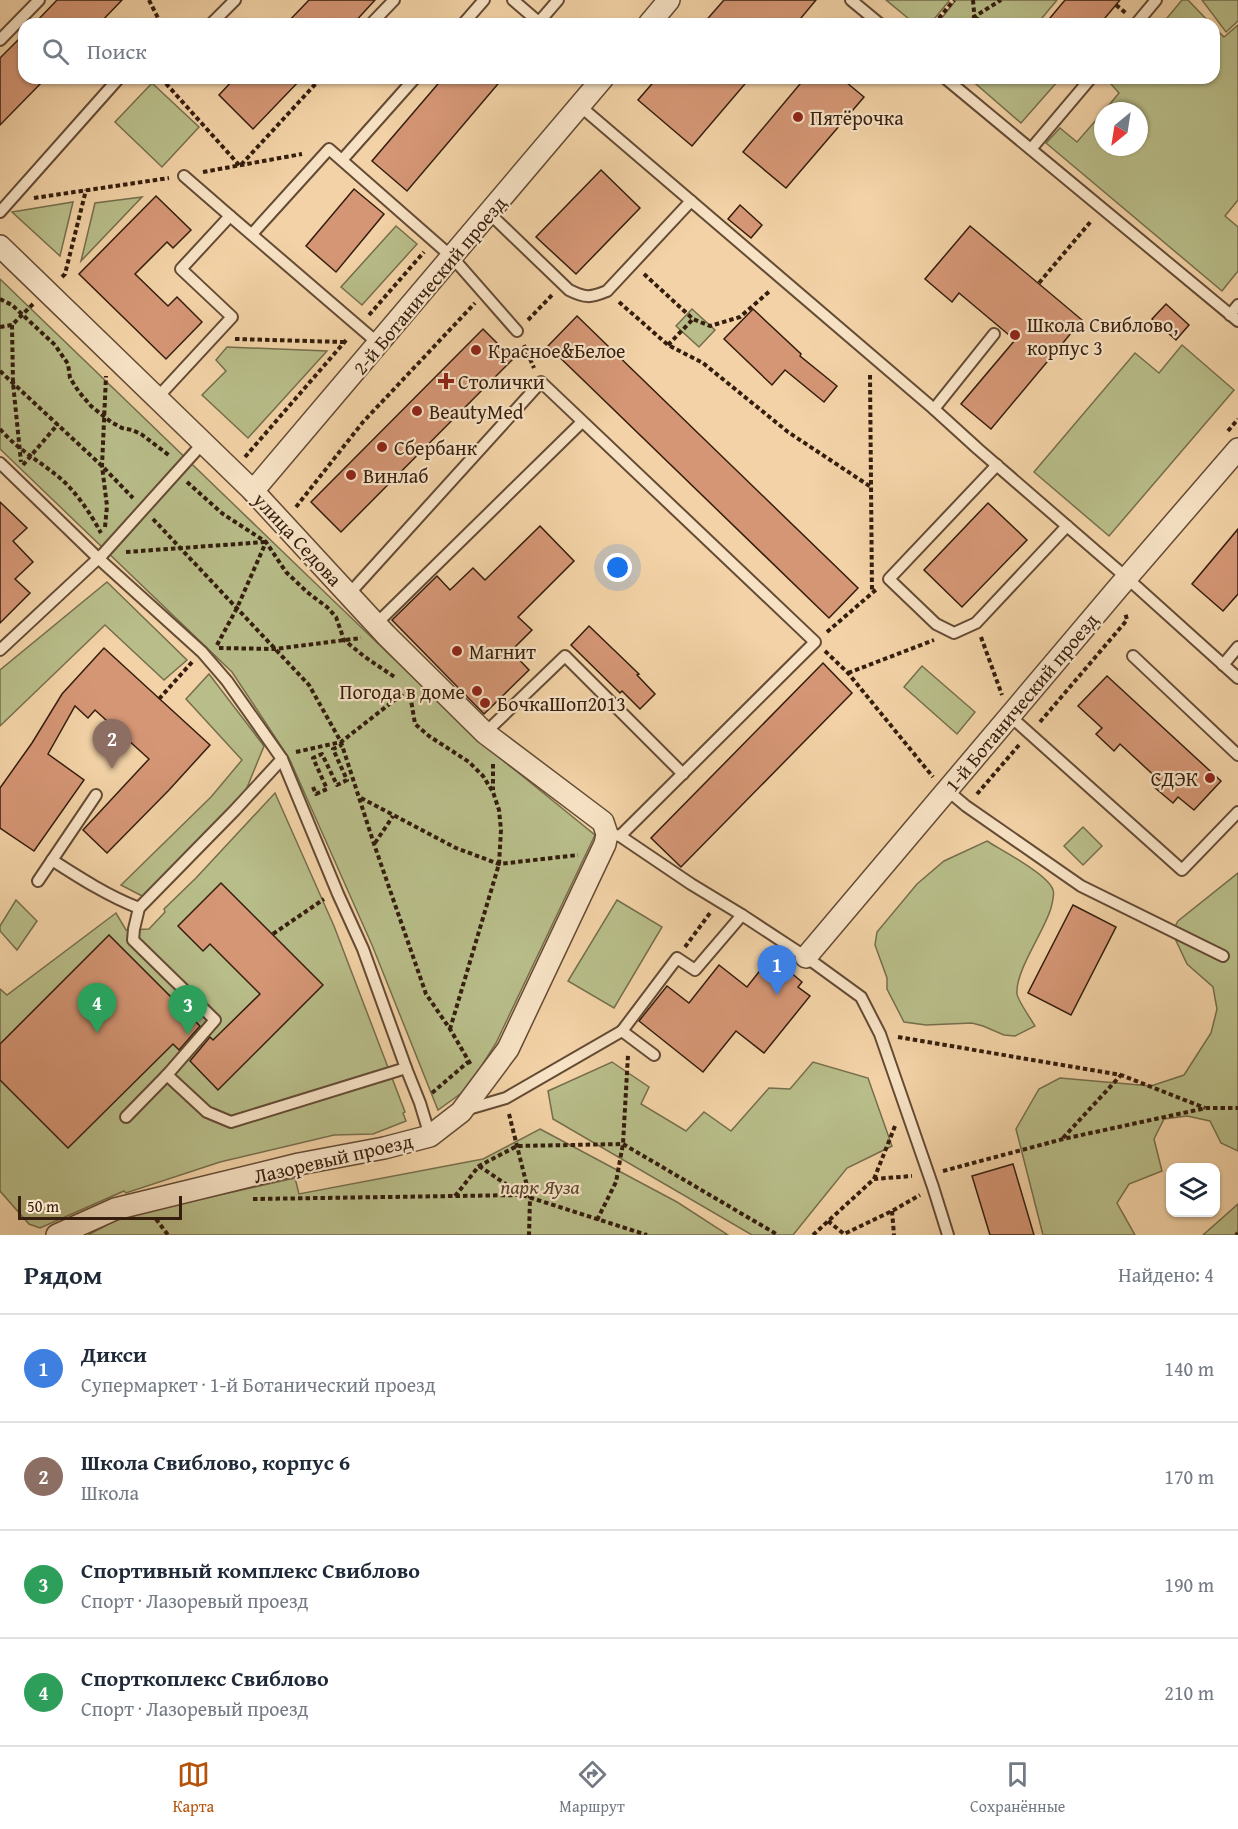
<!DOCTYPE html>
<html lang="ru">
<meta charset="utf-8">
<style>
body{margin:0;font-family:"Gentium Book Plus",serif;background:#f2f2f3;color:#1f2937}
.controls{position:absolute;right:18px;bottom:18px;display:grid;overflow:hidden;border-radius:12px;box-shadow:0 2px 4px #0004}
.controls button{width:54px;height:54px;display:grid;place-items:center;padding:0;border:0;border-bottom:2px solid #e0e1e3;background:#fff;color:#1f2937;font:30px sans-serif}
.compass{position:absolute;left:1094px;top:102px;width:54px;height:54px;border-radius:50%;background:#fff;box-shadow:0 2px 4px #0004;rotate:210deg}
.scale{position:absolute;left:18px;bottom:15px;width:164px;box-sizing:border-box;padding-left:6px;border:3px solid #351e0e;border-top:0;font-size:16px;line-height:21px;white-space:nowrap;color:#351e0e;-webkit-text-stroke:4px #f7e2c5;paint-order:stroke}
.you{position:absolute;left:618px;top:568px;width:21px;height:21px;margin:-15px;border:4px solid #fff;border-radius:50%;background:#1a73e8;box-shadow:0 0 0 9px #1a73e833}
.badge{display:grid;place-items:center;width:39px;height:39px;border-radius:50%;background:#b45309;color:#fff;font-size:20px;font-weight:700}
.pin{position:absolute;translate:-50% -50px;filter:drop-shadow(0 2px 3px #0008)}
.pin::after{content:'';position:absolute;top:32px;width:21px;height:18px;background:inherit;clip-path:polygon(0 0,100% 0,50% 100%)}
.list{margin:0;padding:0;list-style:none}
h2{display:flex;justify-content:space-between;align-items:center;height:78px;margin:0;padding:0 24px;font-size:26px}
h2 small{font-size:20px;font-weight:400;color:#747a83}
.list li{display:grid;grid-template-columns:39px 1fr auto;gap:18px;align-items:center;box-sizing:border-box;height:108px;padding:0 24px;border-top:2px solid #e0e1e3}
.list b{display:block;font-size:22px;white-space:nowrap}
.list p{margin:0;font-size:20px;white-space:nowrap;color:#747a83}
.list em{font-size:20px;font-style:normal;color:#747a83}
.icon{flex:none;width:33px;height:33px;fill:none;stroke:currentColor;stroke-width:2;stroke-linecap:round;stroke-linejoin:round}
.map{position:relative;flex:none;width:1238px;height:1235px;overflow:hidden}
.search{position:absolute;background:#fff;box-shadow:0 2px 4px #0004;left:18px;right:18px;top:18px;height:66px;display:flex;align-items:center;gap:15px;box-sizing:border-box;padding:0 21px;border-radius:18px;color:#747a83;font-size:22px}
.sheet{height:510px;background:#fff}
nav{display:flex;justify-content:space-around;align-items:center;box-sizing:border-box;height:84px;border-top:2px solid #e0e1e3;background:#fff;font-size:16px;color:#747a83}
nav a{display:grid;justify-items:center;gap:3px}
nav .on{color:#b45309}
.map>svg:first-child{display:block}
.green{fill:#b8bd89;stroke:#766e4c;stroke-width:1.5}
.building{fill:#d59675;stroke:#351e0e;stroke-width:1.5}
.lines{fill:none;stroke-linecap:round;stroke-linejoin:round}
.lane-casing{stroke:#644b34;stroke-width:14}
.street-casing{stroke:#644b34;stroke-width:24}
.path{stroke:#351e0e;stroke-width:4;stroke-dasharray:4.5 3;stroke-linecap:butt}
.lane{stroke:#f7e2c5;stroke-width:10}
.street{stroke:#f7e2c5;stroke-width:21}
.poi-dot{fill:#8f2418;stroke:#f7e2c5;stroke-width:2}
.labels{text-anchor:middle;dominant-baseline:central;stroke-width:4.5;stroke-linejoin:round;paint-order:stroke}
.poi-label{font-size:20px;fill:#351e0e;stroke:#f7e2c5;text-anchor:start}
.street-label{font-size:20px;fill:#351e0e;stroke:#f7e2c5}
.park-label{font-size:20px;font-style:italic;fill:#56462d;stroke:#f7e2c5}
</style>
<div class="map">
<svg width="1238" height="1235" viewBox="0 0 1238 1235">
<rect width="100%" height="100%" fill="#f2d2a6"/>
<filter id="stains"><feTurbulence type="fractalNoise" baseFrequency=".00333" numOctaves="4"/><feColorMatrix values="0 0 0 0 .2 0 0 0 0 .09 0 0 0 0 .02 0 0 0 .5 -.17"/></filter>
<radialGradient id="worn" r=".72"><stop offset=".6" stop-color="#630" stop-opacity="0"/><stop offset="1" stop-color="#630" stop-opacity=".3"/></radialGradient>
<g class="green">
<polygon points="886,0 948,0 949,1 930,24 915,24"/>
<polygon points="956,0 1057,0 1037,24 937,24"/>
<polygon points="1182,0 1188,0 1211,24 1162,24"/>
<polygon points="1202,0 1238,0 1238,21 1226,32"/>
<polygon points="1238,25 1238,200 1225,216 1238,227 1238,271 1222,291 1046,143 1060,128 1077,142 1103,112 1103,147 1139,147 1139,111 1104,111 1119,93 1111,84 1116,78 1214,78 1214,27 1224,37"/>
<polygon points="969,78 1052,78 1057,82 1021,123"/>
<polygon points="152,83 199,127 162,167 115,122"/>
<polygon points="142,197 81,261 95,203"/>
<polygon points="73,202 60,256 12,212"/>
<polygon points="396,226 417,244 362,305 341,287"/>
<polygon points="0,279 478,740 595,835 496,1043 467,1089 438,1110 372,945 289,758 232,672 0,449"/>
<polygon points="692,309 715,330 699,347 676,326"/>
<polygon points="1182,345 1234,390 1109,536 1034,472 1135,353 1159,373"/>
<polygon points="227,347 327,351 248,438 202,395 226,371 216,360"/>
<polygon points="107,582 187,660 164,680 105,625 0,726 0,670"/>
<polygon points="922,666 975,712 957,734 904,687"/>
<polygon points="209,674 264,746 246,790 144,897 121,885 211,797 242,760 186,699"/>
<polygon points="275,793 334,926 405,1112 403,1113 406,1121 373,1134 334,1135 220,1162 126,1193 124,1191 40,1228 29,1224 0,1191 0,989 7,995 116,913 126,930 149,929 165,912 164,909 196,878"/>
<polygon points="1083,827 1102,846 1083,865 1064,846"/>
<path d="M 987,841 C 1001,850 1049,875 1053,890 C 1055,895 1052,903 1051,908 C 1044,932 1015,971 1017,994 C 1018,1001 1031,1019 1035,1026 L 1015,1036 L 1004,1035 L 983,1026 L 972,1023 L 926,1025 L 904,1022 L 887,989 L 887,978 L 875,945 L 877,932 L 917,884 L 944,861 Z"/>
<polygon points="1238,873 1238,1151 1221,1143 1210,1121 1187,1116 1164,1119 1154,1139 1162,1171 1129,1184 1117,1203 1135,1235 1043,1235 1016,1129 1039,1089 1060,1078 1151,1086 1184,1075 1211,1033 1217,1009 1213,987 1187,964 1172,932 1178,921"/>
<polygon points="16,900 37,921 17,950 0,931 0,926"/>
<polygon points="617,900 662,927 614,1008 568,981"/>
<polygon points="612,1062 649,1087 641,1104 686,1131 704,1112 731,1131 769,1088 790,1089 813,1062 868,1078 892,1146 847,1168 793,1235 752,1235 553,1119 548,1091"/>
<polygon points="540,1129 677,1202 728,1235 88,1235 122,1217 295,1178 299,1194 483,1159"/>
<polygon points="1238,1204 1238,1235 1203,1235"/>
</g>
<g class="building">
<polygon points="57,0 122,0 99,24 34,24"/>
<polygon points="309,0 375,0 353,24 286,24"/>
<polygon points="724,0 816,0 796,24 703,24"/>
<polygon points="1065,0 1120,0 1100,24 1045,24"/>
<polygon points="24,34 24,78 46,78 0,125 0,58"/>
<polygon points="235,78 302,78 253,129 219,95"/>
<polygon points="443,78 503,78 407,191 372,161"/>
<polygon points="657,78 750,78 692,146 638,100"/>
<polygon points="805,78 841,78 864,97 786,188 743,152"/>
<polygon points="601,170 640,208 576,274 536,237"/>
<polygon points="354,189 384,214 336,272 306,246"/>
<polygon points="156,196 191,230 173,248 167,242 135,274 168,306 177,297 202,322 166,359 79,274"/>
<polygon points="740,205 762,225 751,238 728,219"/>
<polygon points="970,226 1082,320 991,429 961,404 1015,340 959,293 952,302 925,279"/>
<polygon points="1166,304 1189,325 1176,340 1152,319"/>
<polygon points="753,309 801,354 800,356 837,386 824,402 785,370 772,385 724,339"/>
<polygon points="577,316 858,588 829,618 548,346"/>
<polygon points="483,329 513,359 341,532 311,502"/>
<polygon points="0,502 27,528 13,541 33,562 15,579 30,593 0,623"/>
<polygon points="988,503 1027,540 962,607 924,570"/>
<polygon points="540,526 574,561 518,617 532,630 511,651 529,670 484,714 392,620 437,576 450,590 473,568 485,580"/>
<polygon points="1238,529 1238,594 1223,611 1192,584"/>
<polygon points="589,626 639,674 637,675 655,694 640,709 622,691 620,693 571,645"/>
<polygon points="104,648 210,745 169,790 107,853 83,830 149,759 95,710 88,718 75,706 48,754 84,780 34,851 0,828 0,788 32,743 62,694"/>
<polygon points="823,663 852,693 681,867 651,838"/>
<polygon points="1107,676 1221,781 1194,810 1178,797 1173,803 1154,787 1160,781 1120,744 1114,751 1096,734 1102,728 1078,706"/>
<polygon points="221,883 323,985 218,1090 190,1061 210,1037 213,1040 260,994 210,944 203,951 178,926"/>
<polygon points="1073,905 1116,927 1071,1015 1028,993"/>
<polygon points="109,935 200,1026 179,1050 173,1044 68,1148 0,1080 0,1044"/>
<polygon points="766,963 784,978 789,971 802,982 798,987 810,996 764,1053 736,1031 703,1072 639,1021 667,986 689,1003 719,965 747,987"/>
<polygon points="1013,1164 1034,1235 990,1235 972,1176"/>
</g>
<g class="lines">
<defs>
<g id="lane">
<polyline points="513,0 541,24"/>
<polyline points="851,0 880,24"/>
<polyline points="539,22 558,0"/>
<polyline points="211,24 235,0"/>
<polyline points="371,24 394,0"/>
<polyline points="463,24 484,0"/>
<polyline points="1136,24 1156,0"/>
<polyline points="0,40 39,0"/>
<polyline points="945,78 1238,321"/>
<polyline points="580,106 934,409 978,449 1127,578 1238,678"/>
<polyline points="1031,149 1091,78"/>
<polyline points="342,160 415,78"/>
<polyline points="0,212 119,78"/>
<path d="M 489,213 L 569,290 C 585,298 590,298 607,291 L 691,201"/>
<polyline points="230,216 379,344"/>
<polyline points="252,234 329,149 452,257 517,331"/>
<polyline points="1230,315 1238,305"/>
<polyline points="157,398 232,317 181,269 230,216 184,176"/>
<polyline points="934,409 994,334"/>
<polyline points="0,463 98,558 202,652 227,681 282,759 338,894 363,949 406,1068 420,1103 430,1136"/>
<polyline points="997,465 889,579 936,624 954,633 976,623 1067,526"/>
<polyline points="349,594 541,382 815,642 620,836"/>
<polyline points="376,624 582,422"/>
<polyline points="0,650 103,554 203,443"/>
<polyline points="1133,656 1238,755"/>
<polyline points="1223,665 1238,647"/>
<polyline points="1010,716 1182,870 1238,812"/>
<polyline points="485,733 565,656 683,774"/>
<polyline points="947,790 966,806 1081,886 1223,956"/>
<polyline points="615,835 620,836 691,884 742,915 806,957 861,997 880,1034 933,1187 948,1235"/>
<path d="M 52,860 C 80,878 108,896 139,908"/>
<polyline points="38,881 96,795"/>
<polyline points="654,1055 622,1031 677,958 695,970 742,915"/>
<polyline points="167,1075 207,1112 231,1122 406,1068"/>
<polyline points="465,1110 506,1098 622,1031"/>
<polyline points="126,1117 167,1075 215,1020 133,940 134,929 139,908 235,810 282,759"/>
</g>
<g id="street">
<polyline points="649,24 669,0"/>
<polyline points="0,246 253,491 386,635 485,733 603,822 607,834 605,844 508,1049 461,1112 430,1136 384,1148 299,1164 115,1209 57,1235"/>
<polyline points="253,491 603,78"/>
<polyline points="806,957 1118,588 1238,449"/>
</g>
</defs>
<use href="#lane" class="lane-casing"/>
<use href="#street" class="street-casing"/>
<g class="path">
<polyline points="149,0 161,24"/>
<polyline points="973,0 975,24"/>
<polyline points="1116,5 1127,14"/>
<polyline points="975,17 984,24"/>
<polyline points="934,24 954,0"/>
<polyline points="968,24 974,17 1001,0"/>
<polyline points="161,78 240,166 321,78"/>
<polyline points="1056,78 1067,82"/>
<polyline points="203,172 302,154"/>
<polyline points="34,198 169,178"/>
<polyline points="644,274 693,319 710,326 740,317 771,290"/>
<polyline points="62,277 65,274 86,190"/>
<polyline points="1039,283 1092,220"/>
<polyline points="0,299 12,305 55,345 68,364 70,378 79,392 91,406 111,422 122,428 132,430 141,434 170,456"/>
<polyline points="619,302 668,345 703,363 788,432 871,487"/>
<polyline points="369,315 424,252"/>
<polyline points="528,320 552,295"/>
<polyline points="12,325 13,383 21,462"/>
<polyline points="0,327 12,325 33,304"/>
<polyline points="235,339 344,342"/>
<polyline points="524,345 534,368"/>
<polyline points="668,345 693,319"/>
<polyline points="0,371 102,466 133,498"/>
<polyline points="870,375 872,592"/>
<path d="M 0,429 C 16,448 36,459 55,474 C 73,487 91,514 101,533"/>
<polyline points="1228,431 1238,419"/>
<polyline points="245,457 348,338"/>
<polyline points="23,465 58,424"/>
<polyline points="187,482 223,514 266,542 286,572 307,592 327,607 336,617 344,640 365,657 396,678"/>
<polyline points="296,507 363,422 475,303"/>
<polyline points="153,519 309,685 341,742 374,844 426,994 450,1029 471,1065"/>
<polyline points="105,527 107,506 102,466 106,376"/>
<polyline points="126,552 265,542"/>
<polyline points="827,632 878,588"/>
<polyline points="981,637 1002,695"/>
<polyline points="217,645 237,608 266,542"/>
<polyline points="219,648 275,649 361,638"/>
<polyline points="825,651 848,673 933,777"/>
<polyline points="848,673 934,640"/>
<polyline points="409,688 415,724 429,736 469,762 483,776 493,792 499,810 501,830 499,864 450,1029"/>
<polyline points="159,699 193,661"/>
<polyline points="1040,722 1127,620 1125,612"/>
<polyline points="296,752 341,742 410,688"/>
<polyline points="493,764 493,790"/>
<polyline points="313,787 316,794 327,789 313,758 322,754 337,785 347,780 333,749 342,745"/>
<polyline points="977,794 1019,745"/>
<polyline points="361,798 456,848 499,864 578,855"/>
<polyline points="375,843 393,816"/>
<polyline points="273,934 324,899"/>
<polyline points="685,947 710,913 709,913"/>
<polyline points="898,1037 1121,1075 1205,1108"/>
<polyline points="432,1093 468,1062"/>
<polyline points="509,1114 530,1198 529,1235"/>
<polyline points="1063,1138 1121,1075"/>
<polyline points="479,1166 522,1195 647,1235"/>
<polyline points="943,1171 1063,1139 1206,1108 1238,1108"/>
<polyline points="874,1179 895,1126"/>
<polyline points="455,1196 479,1166 517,1146 623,1144 778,1235"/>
<polyline points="253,1199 522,1195"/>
<polyline points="892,1211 894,1235"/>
<polyline points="156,1219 168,1235"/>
<polyline points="597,1220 616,1182 623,1144 628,1055"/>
<polyline points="828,1221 844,1234 892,1211 920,1195"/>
<polyline points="813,1235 874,1179 912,1176"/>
<polyline points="1236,1235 1238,1233"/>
</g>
<use href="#lane" class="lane"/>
<use href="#street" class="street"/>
</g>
<g class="poi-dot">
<circle cx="798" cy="117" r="6"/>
<circle cx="1015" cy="335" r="6"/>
<circle cx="476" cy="350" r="6"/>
<path d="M443 372h6v6h6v6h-6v6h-6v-6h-6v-6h6z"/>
<circle cx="417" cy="411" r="6"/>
<circle cx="382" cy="447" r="6"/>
<circle cx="351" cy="475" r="6"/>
<circle cx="457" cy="651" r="6"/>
<circle cx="477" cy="691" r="6"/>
<circle cx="485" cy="703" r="6"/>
<circle cx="1210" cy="778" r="6"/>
</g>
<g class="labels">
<g class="poi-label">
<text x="810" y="117">Пятёрочка</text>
<text x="1027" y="324">Школа Свиблово,<tspan x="1027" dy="23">корпус 3</tspan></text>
<text x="488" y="350">Красное&amp;Белое</text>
<text x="458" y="381">Столички</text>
<text x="429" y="411">BeautyMed</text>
<text x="394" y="447">Сбербанк</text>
<text x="363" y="475">Винлаб</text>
<text x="469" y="651">Магнит</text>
<text x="465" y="691" text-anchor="end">Погода в доме</text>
<text x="497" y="703">БочкаШоп2013</text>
<text x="1198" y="778" text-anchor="end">СДЭК</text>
</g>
<g class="street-label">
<text transform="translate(429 285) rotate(-50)">2-й Ботанический проезд</text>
<text transform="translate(298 539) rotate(47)">улица Седова</text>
<text transform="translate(1021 702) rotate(-50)">1-й Ботанический проезд</text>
<text transform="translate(333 1158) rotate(-13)">Лазоревый проезд</text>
</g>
<g class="park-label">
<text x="540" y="1186">парк Яуза</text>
</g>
</g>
<rect width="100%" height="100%" filter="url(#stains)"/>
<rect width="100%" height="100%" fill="url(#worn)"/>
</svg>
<div class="controls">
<button><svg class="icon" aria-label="layers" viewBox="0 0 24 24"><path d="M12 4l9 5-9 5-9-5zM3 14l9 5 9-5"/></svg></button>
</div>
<svg class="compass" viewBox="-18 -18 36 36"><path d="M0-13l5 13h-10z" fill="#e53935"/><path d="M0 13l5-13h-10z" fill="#747a83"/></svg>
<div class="scale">50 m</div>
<div class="you"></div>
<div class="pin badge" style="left:777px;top:995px;background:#3f7fe0">1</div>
<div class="pin badge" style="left:112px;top:769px;background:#8d6e63">2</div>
<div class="pin badge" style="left:188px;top:1035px;background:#2e9e5b">3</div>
<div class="pin badge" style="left:97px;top:1033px;background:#2e9e5b">4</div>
<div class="search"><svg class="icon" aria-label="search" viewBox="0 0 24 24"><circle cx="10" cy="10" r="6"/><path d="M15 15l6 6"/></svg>Поиск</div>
</div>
<section class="sheet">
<h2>Рядом<small>Найдено: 4</small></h2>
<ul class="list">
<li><span class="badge" style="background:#3f7fe0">1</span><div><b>Дикси</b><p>Супермаркет · 1-й Ботанический проезд</p></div><em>140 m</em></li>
<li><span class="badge" style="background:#8d6e63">2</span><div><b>Школа Свиблово, корпус 6</b><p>Школа</p></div><em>170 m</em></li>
<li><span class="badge" style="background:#2e9e5b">3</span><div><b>Спортивный комплекс Свиблово</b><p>Спорт · Лазоревый проезд</p></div><em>190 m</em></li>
<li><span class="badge" style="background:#2e9e5b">4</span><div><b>Спорткоплекс Свиблово</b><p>Спорт · Лазоревый проезд</p></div><em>210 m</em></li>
</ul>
</section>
<nav>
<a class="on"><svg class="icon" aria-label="map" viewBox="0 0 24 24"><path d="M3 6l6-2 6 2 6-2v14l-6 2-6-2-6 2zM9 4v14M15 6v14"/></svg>Карта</a>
<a><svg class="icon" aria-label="directions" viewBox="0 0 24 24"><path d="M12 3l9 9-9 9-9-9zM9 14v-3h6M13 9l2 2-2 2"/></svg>Маршрут</a>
<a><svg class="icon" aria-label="saved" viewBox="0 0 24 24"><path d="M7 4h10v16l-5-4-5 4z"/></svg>Сохранённые</a>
</nav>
